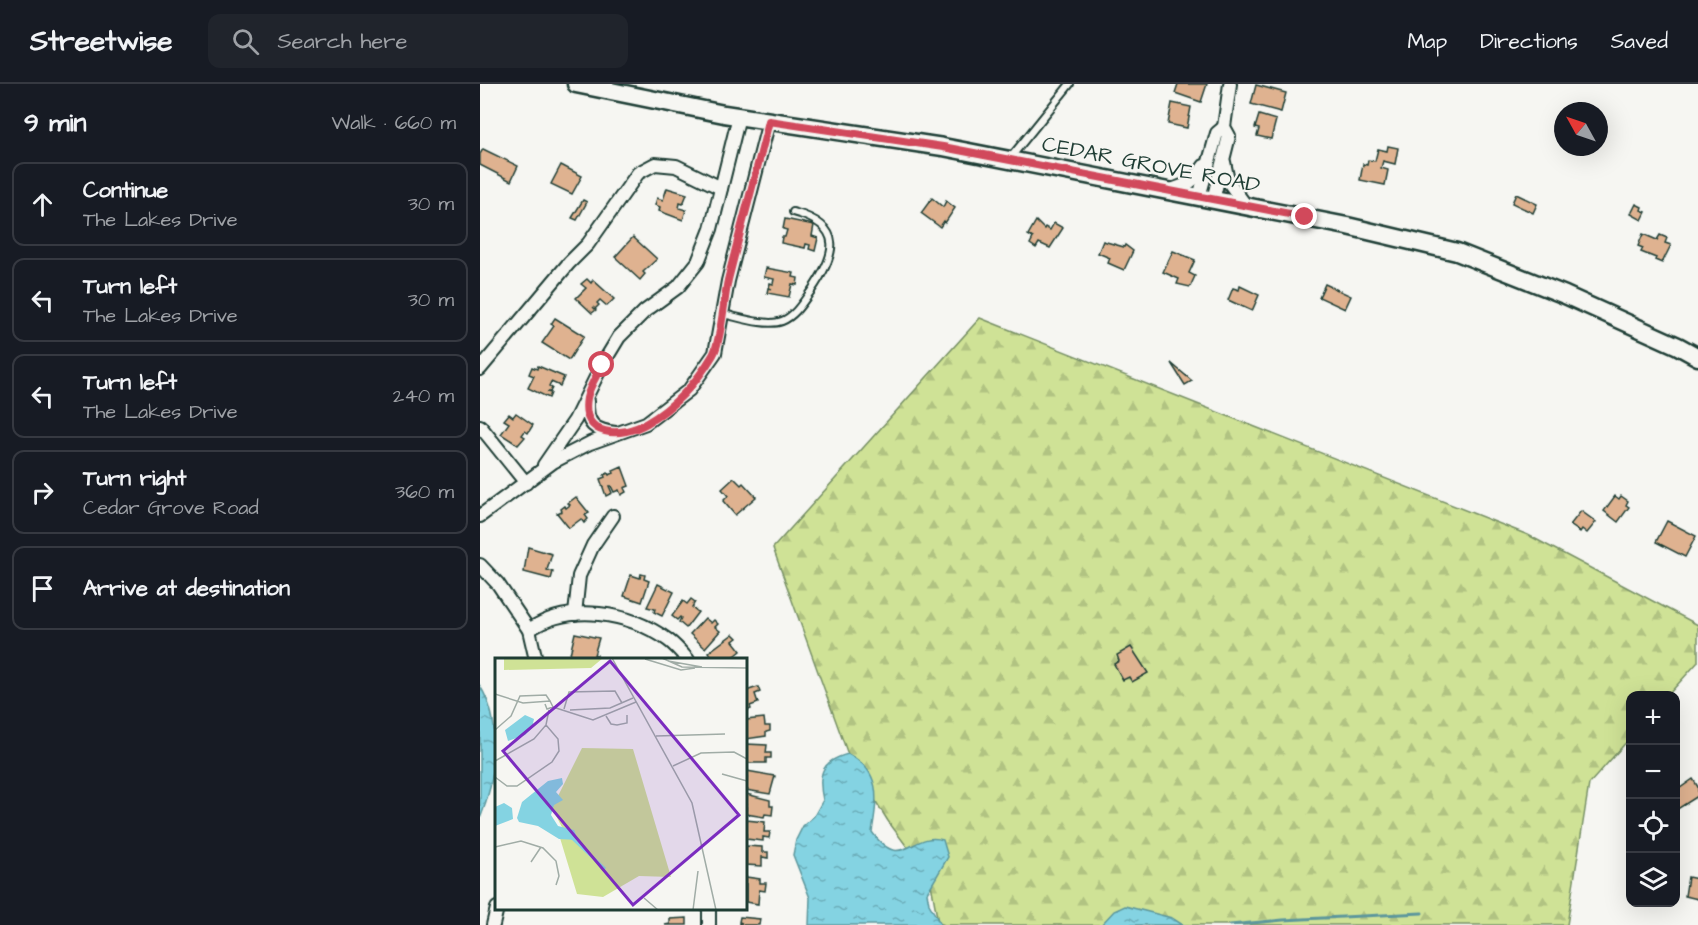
<!DOCTYPE html>
<meta charset="utf-8">
<style>
body{margin:0;font-family:"Architects Daughter",sans-serif;background:#20242c;color:#f1f3f6}
.controls{position:absolute;right:18px;bottom:18px;display:grid;overflow:hidden;border-radius:12px;box-shadow:0 6px 24px #0002}
.controls button{width:54px;height:54px;display:grid;place-items:center;padding:0;border:0;border-bottom:2px solid #363941;background:#171b24;color:#f1f3f6;font:30px sans-serif}
.compass{position:absolute;left:1074px;top:18px;width:54px;height:54px;border-radius:50%;background:#171b24;box-shadow:0 6px 24px #0002;rotate:310deg}
.stop{position:absolute;width:18px;height:18px;margin:-14px;border:4px solid #d1495b;border-radius:50%;background:#fff}
.stop.end{background:#d1495b;border-color:#fff;box-shadow:0 2px 6px #0008}
.list{margin:0;padding:0;list-style:none}
h2{display:flex;justify-content:space-between;align-items:center;height:78px;margin:0;padding:0 24px;font-size:26px}
h2 small{font-size:20px;font-weight:400;color:#9ea1a6}
.list li{display:grid;grid-template-columns:39px 1fr auto;gap:18px;align-items:center;box-sizing:border-box;height:84px;margin:0 12px 12px;padding:0 12px;border:2px solid #363941;border-radius:12px}
.list b{display:block;font-size:22px;white-space:nowrap}
.list p{margin:0;font-size:20px;white-space:nowrap;color:#9ea1a6}
.list em{font-size:20px;font-style:normal;color:#9ea1a6}
.icon{flex:none;width:33px;height:33px;fill:none;stroke:currentColor;stroke-width:2;stroke-linecap:round;stroke-linejoin:round}
.map{position:relative;flex:none;width:1218px;height:841px;overflow:hidden}
header{display:flex;align-items:center;gap:36px;box-sizing:border-box;height:84px;padding:0 30px;background:#171b24;border-bottom:2px solid #363941}
header strong{font-size:28px}
nav{display:flex;gap:33px;margin-inline-start:auto;font-size:21px}
.search{width:420px;height:54px;background:#20242c;display:flex;align-items:center;gap:15px;box-sizing:border-box;padding:0 21px;border-radius:12px;color:#9ea1a6;font-size:22px}
main{display:flex}
aside{flex:1;background:#171b24}
.map>svg:first-child{display:block}
.forest{fill:url(#forest-firs);stroke:#779065;stroke-width:1.5}
.water{fill:url(#water-ripples);stroke:#5c979c;stroke-width:1.5}
.lines{fill:none;stroke-linecap:round;stroke-linejoin:round}
.stream{stroke:#5c979c;stroke-width:3}
.building{fill:#dfb290;stroke:#1f3d34;stroke-width:1.5}
.service-casing{stroke:#1f3d34;stroke-width:10}
.minor-casing{stroke:#1f3d34;stroke-width:16}
.secondary-casing{stroke:#1f3d34;stroke-width:21}
.service{stroke:#f6f6f2;stroke-width:6}
.minor{stroke:#f6f6f2;stroke-width:12}
.secondary{stroke:#f6f6f2;stroke-width:16}
.route{stroke:#d1495b;stroke-width:8}
.labels{text-anchor:middle;dominant-baseline:central;stroke-width:4.5;stroke-linejoin:round;paint-order:stroke}
.street-label{font-size:22px;fill:#1f3d34;stroke:#f6f6f2}
.inset-river{fill:none;stroke:#84d3e2;stroke-width:3}
.inset-road{fill:none;stroke:#a0aca6;stroke-width:1.5}
.view{fill:#7b2cbf;fill-opacity:0.15;stroke:#7b2cbf;stroke-width:3}
.inset-edge{fill:none;stroke:#1f3d34;stroke-width:3}
</style>
<header>
<strong>Streetwise</strong>
<div class="search"><svg class="icon" aria-label="search" viewBox="0 0 24 24"><circle cx="10" cy="10" r="6"/><path d="M15 15l6 6"/></svg>Search here</div>
<nav><a>Map</a><a>Directions</a><a>Saved</a></nav>
</header>
<main>
<aside>
<h2>9 min<small>Walk · 660 m</small></h2>
<ul class="list">
<li><svg class="icon" aria-label="ahead" viewBox="0 0 24 24"><path d="M12 20V5M6 11l6-6 6 6"/></svg><div><b>Continue</b><p>The Lakes Drive</p></div><em>30 m</em></li>
<li><svg class="icon" aria-label="left" viewBox="0 0 24 24"><path d="M17 20v-9H6M10 6l-5 5 5 5"/></svg><div><b>Turn left</b><p>The Lakes Drive</p></div><em>30 m</em></li>
<li><svg class="icon" aria-label="left" viewBox="0 0 24 24"><path d="M17 20v-9H6M10 6l-5 5 5 5"/></svg><div><b>Turn left</b><p>The Lakes Drive</p></div><em>240 m</em></li>
<li><svg class="icon" aria-label="right" viewBox="0 0 24 24"><path d="M7 20v-9h11M14 6l5 5-5 5"/></svg><div><b>Turn right</b><p>Cedar Grove Road</p></div><em>360 m</em></li>
<li><svg class="icon" aria-label="arrive" viewBox="0 0 24 24"><path d="M6 21V4h12l-3 4 3 4H6"/></svg><div><b>Arrive at destination</b></div></li>
</ul>
</aside>
<div class="map">
<svg width="1218" height="841" viewBox="0 0 1218 841">
<defs>
<pattern id="forest-firs" width="22" height="20" patternUnits="userSpaceOnUse" patternTransform="scale(1.5)"><rect width="22" height="20" fill="#cfe296"/><path d="M5 1l3.5 6h-7zM16 11l3.5 6h-7z" fill="#b1c382"/></pattern>
<pattern id="water-ripples" width="26" height="14" patternUnits="userSpaceOnUse" patternTransform="scale(1.5)"><rect width="26" height="14" fill="#84d3e2"/><path d="M2 4q2-2 4 0t4 0M15 11q2-2 4 0t4 0" fill="none" stroke="#6bacb8"/></pattern>
</defs>
<rect width="100%" height="100%" fill="#f6f6f2"/>
<filter id="ink" filterUnits="userSpaceOnUse"><feTurbulence type="fractalNoise" baseFrequency=".0167" numOctaves="2"/><feDisplacementMap in="SourceGraphic" scale="12" xChannelSelector="R" yChannelSelector="G"/><feConvolveMatrix kernelMatrix="1 2 1 2 8 2 1 2 1" color-interpolation-filters="sRGB"/></filter>
<g filter="url(#ink)">
<polygon class="forest" points="500,234 1048,451 1218,541 1218,578 1188,611 1150,612 1150,654 1109,700 1087,841 465,841 458,839 450,794 408,737 370,676 293,464"/>
<g class="water">
<path d="M 0,602 C 24,641 16,695 0,735 Z"/>
<path d="M 368,670 C 403,688 397,716 392,748 C 422,790 432,746 463,756 L 468,773 L 447,809 L 449,820 L 461,841 L 329,841 L 330,814 L 313,771 L 316,756 L 323,742 L 334,732 L 343,716 C 337,689 342,677 368,670 Z"/>
<polygon points="645,822 692,834 703,841 621,841 634,827"/>
</g>
<g class="lines">
<polyline class="stream" points="750,841 803,836 942,829"/>
</g>
<g class="building">
<polygon points="698,0 727,0 721,18 695,9"/>
<polygon points="776,1 806,9 801,28 771,20"/>
<polygon points="692,19 711,23 707,44 688,40"/>
<polygon points="779,31 796,36 791,55 777,52 779,45 775,44"/>
<polygon points="908,62 918,64 915,80 903,77 901,84 908,86 905,101 880,96 883,80 887,81 888,76 895,77 898,65 907,67"/>
<polygon points="3,65 38,82 31,97 0,81 0,70"/>
<polygon points="81,81 102,92 92,110 71,100"/>
<polygon points="187,104 207,110 203,120 200,119 199,124 206,126 203,136 179,127 180,123 175,121 177,114 183,116"/>
<polygon points="1036,110 1057,120 1053,129 1032,119"/>
<polygon points="452,114 463,123 466,117 475,124 465,139 464,137 460,143 441,129"/>
<polygon points="103,116 107,118 97,136 92,134"/>
<polygon points="1156,120 1162,123 1161,126 1166,128 1162,136 1151,130"/>
<polygon points="305,135 334,141 332,152 338,154 335,167 329,165 330,161 326,160 325,164 301,159 302,153 305,153 307,146 303,145"/>
<polygon points="556,137 564,145 565,143 570,146 574,139 583,144 570,164 559,159 556,164 550,160 553,154 548,151"/>
<polygon points="1163,150 1177,156 1180,151 1187,154 1185,159 1191,161 1182,179 1175,176 1176,174 1161,168 1163,164 1158,162"/>
<polygon points="153,153 177,175 163,188 165,190 160,196 135,173"/>
<polygon points="623,157 644,163 645,161 653,167 644,186 628,179 630,174 618,169"/>
<polygon points="693,167 715,176 709,189 715,192 710,203 697,200 699,195 683,188"/>
<polygon points="286,184 314,189 313,193 318,194 317,201 312,200 309,213 287,209 288,204 292,205 289,204 290,199 293,200 294,195 284,193"/>
<polygon points="107,195 111,199 113,196 134,215 127,222 120,216 117,219 119,221 115,225 113,223 116,226 112,229 96,214 106,204 101,200"/>
<polygon points="845,200 871,212 865,225 839,213"/>
<polygon points="760,202 779,211 772,227 748,216 753,204 759,206"/>
<polygon points="75,234 104,252 89,276 62,259 74,242 71,240"/>
<polygon points="691,279 712,297 705,301"/>
<polygon points="58,282 84,293 80,302 71,298 69,302 72,304 70,308 67,308 71,309 69,314 48,304 54,292 49,290 52,283 57,285"/>
<polygon points="36,329 53,341 48,349 45,347 42,351 45,353 38,361 21,350 29,339 24,336 29,330 33,333"/>
<polygon points="142,383 149,402 144,404 146,408 141,411 139,406 134,408 131,402 129,402 132,409 126,412 120,395 125,393 124,391 128,389 129,391 134,389 133,387"/>
<polygon points="254,394 261,401 263,399 276,413 255,431 243,417 248,412 242,405"/>
<polygon points="1135,412 1139,415 1141,412 1148,417 1146,421 1149,423 1138,438 1124,427"/>
<polygon points="96,413 109,429 105,431 108,435 104,439 101,435 89,444 77,429 82,427 81,425 85,422 86,424 90,421 88,419"/>
<polygon points="1101,427 1116,438 1107,449 1102,445 1100,448 1090,441"/>
<polygon points="1187,437 1216,452 1205,473 1176,458"/>
<polygon points="48,463 72,470 67,486 73,488 71,495 44,488"/>
<polygon points="161,490 165,491 164,495 169,497 162,518 144,512 151,491 160,494"/>
<polygon points="178,500 194,508 182,532 174,528 175,525 167,523"/>
<polygon points="211,515 215,518 212,523 218,528 206,544 199,538 201,534 200,533 197,536 192,532 203,517 207,520"/>
<polygon points="225,534 231,539 234,536 238,540 235,543 240,547 225,564 210,550"/>
<polygon points="95,549 119,554 114,571 117,571 117,576 89,574"/>
<polygon points="253,550 257,554 253,557 261,567 250,576 239,576 239,573 234,576 229,568"/>
<polygon points="651,563 668,589 652,598 649,593 643,596 634,580 639,577 637,571"/>
<polygon points="278,603 280,608 275,610 278,619 270,622 271,625 266,627 266,607"/>
<polygon points="284,634 285,642 290,642 290,647 286,648 286,652 266,655 266,636"/>
<polygon points="266,660 287,661 286,669 291,669 291,674 286,674 286,679 267,679"/>
<polygon points="267,687 295,692 290,710 266,706"/>
<polygon points="1213,695 1218,703 1218,712 1196,726 1196,707"/>
<polygon points="266,710 290,716 290,722 293,722 292,731 285,730 284,733 266,730"/>
<polygon points="266,736 285,738 284,748 290,748 289,754 283,753 283,757 266,755"/>
<polygon points="266,762 282,763 282,768 288,768 288,774 282,773 282,782 266,781"/>
<polygon points="266,793 280,795 280,799 286,799 285,807 279,806 278,820 266,818"/>
<polygon points="1208,793 1218,795 1218,815 1205,812"/>
<polygon points="260,833 280,835 279,841 259,841 259,839 262,839 259,838"/>
<polygon points="207,834 207,841 185,841 190,840 190,835"/>
</g>
<g class="lines">
<defs>
<g id="service">
<polyline points="531,73 590,0"/>
<path d="M 243,230 C 258,233 287,243 302,237 C 315,232 323,218 331,207 C 356,171 366,142 313,128"/>
</g>
<g id="minor">
<polyline points="744,78 748,97 766,122"/>
<path d="M 691,106 C 707,101 715,97 724,82"/>
<polyline points="719,113 737,49 744,43"/>
<polyline points="733,116 749,52 744,43 750,0"/>
<polyline points="0,285 89,179 108,160 158,89 175,80 196,82 241,104"/>
<path d="M 107,317 C 106,340 114,347 136,349"/>
<polyline points="0,342 46,399"/>
<polyline points="64,381 95,336 122,281 139,253 165,227 198,203 218,178 231,145 259,32"/>
<polyline points="0,432 73,378 110,359 166,339 209,306 235,269 248,197 289,37"/>
<polyline points="0,481 18,500 49,546 56,576"/>
<polyline points="95,530 99,492 113,461 133,432"/>
<path d="M 49,546 C 90,518 149,528 188,556 C 195,561 202,569 208,576"/>
<polyline points="229,824 229,841"/>
<polyline points="13,841 17,824"/>
</g>
<polyline id="secondary" points="96,0 244,30 463,63 867,142 977,168 1085,211 1198,262 1218,273"/>
</defs>
<use href="#service" class="service-casing"/>
<use href="#minor" class="minor-casing"/>
<use href="#secondary" class="secondary-casing"/>
<use href="#service" class="service"/>
<use href="#minor" class="minor"/>
<use href="#secondary" class="secondary"/>
</g>
</g>
<g class="lines" filter="url(#ink)">
<path class="route" d="M 122,281 C 117,291 109,303 107,314 C 100,354 142,354 167,339 C 194,323 217,298 233,271 C 241,258 244,214 248,196 C 261,143 276,90 289,37 L 463,63 L 825,133"/>
</g>
<g class="labels">
<g class="street-label">
<text transform="translate(671 81) rotate(11)">CEDAR GROVE ROAD</text>
</g>
</g>
<g transform="translate(15 574)">
<rect width="252" height="252" fill="#f6f6f2"/>
<path d="M 9,0 L 108,0 L 96,10 L 9,12 ZM 87,90 L 138,91 L 176,219 L 144,218 L 108,239 L 82,236 L 65,180 L 70,175 L 57,150 Z" fill="#cfe296"/>
<path d="M 30,57 L 39,61 L 37,70 L 30,77 L 13,83 L 10,72 ZM 67,120 L 68,126 L 61,134 L 68,142 L 59,147 L 56,157 L 63,168 L 79,172 L 83,182 L 64,181 L 43,168 L 24,164 L 22,160 L 27,144 L 53,123 ZM 9,145 L 17,150 L 18,161 L 0,168 L 0,149 Z" fill="#84d3e2"/>
<path class="inset-river" d="M 77,180 L 110,211"/>
<path class="inset-road" d="M 117,0 L 197,145 L 221,252M 137,0 L 161,0M 167,0 L 187,9 L 252,10M 150,1 L 186,12 L 200,10M 173,3 L 207,9M 0,36 L 28,45 L 55,43 L 58,49 L 52,51 L 50,46M 58,49 L 98,62 L 141,44M 69,51 L 74,34 L 120,33 L 127,45M 75,52 L 115,50 L 138,40M 111,58 L 116,66 L 122,67 L 132,65 L 132,57M 0,72 L 16,58 L 25,38 L 51,37 L 55,43M 161,78 L 230,76M 0,103 L 39,81 L 51,67 L 54,52M 178,108 L 206,95 L 239,94 L 252,101M 227,116 L 252,123M 0,119 L 12,128 L 22,128 L 57,104 L 64,93 L 63,81 L 51,67M 0,189 L 26,183 L 48,190 L 61,203 L 64,218 L 61,227M 36,204 L 46,189M 149,240 L 163,252M 198,252 L 203,213"/>
<path class="view" d="M 115,3 L 244,157 L 138,247 L 8,93 Z"/>
<rect width="252" height="252" class="inset-edge"/>
</g>
</svg>
<div class="controls">
<button>+</button>
<button>−</button>
<button><svg class="icon" aria-label="locate" viewBox="0 0 24 24"><circle cx="12" cy="12" r="6"/><path d="M12 2v4M12 18v4M2 12h4M18 12h4"/></svg></button>
<button><svg class="icon" aria-label="layers" viewBox="0 0 24 24"><path d="M12 4l9 5-9 5-9-5zM3 14l9 5 9-5"/></svg></button>
</div>
<svg class="compass" viewBox="-18 -18 36 36"><path d="M0-13l5 13h-10z" fill="#e53935"/><path d="M0 13l5-13h-10z" fill="#9ea1a6"/></svg>
<div class="stop" style="left:122px;top:281px"></div>
<div class="stop end" style="left:825px;top:133px"></div>
</div>
</main>
